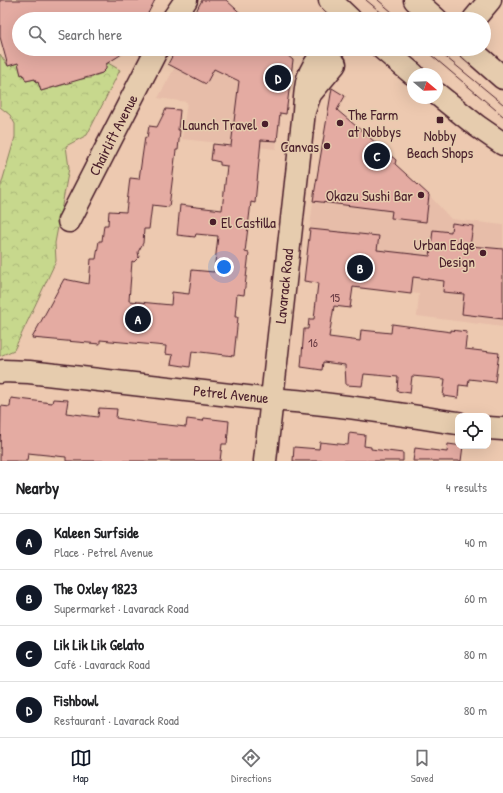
<!DOCTYPE html>
<meta charset="utf-8">
<style>
body{margin:0;font-family:"Patrick Hand",sans-serif;background:#f2f2f2;color:#202124}
.controls{position:absolute;right:12px;bottom:12px;display:grid;overflow:hidden;border-radius:8px;box-shadow:0 4px 16px #0002}
.controls button{width:36px;height:36px;display:grid;place-items:center;padding:0;border:0;border-bottom:1px solid #e0e0e0;background:#fff;color:#202124;font:20px sans-serif}
.compass{position:absolute;left:407px;top:68px;width:36px;height:36px;border-radius:50%;background:#fff;box-shadow:0 4px 16px #0002;rotate:109deg}
.you{position:absolute;left:224px;top:267px;width:14px;height:14px;margin:-10px;border:3px solid #fff;border-radius:50%;background:#1a73e8;box-shadow:0 0 0 6px #1a73e833}
.badge{display:grid;place-items:center;width:26px;height:26px;border-radius:50%;background:#111827;color:#fff;font-size:13px;font-weight:700}
.pin{position:absolute;translate:-50% -50%;border:2px solid #fff;box-shadow:0 1px 4px #0006}
.list{margin:0;padding:0;list-style:none}
h2{display:flex;justify-content:space-between;align-items:center;height:52px;margin:0;padding:0 16px;font-size:17px}
h2 small{font-size:13px;font-weight:400;color:#757577}
.list li{display:grid;grid-template-columns:26px 1fr auto;gap:12px;align-items:center;box-sizing:border-box;height:56px;padding:0 16px;border-top:1px solid #e0e0e0}
.list b{display:block;font-size:15px;white-space:nowrap}
.list p{margin:0;font-size:13px;white-space:nowrap;color:#757577}
.list em{font-size:13px;font-style:normal;color:#757577}
.icon{flex:none;width:22px;height:22px;fill:none;stroke:currentColor;stroke-width:2;stroke-linecap:round;stroke-linejoin:round}
.map{position:relative;flex:none;width:503px;height:461px;overflow:hidden}
.search{position:absolute;background:#fff;box-shadow:0 4px 16px #0002;left:12px;right:12px;top:12px;height:44px;display:flex;align-items:center;gap:10px;box-sizing:border-box;padding:0 14px;border-radius:22px;color:#757577;font-size:15px}
.sheet{height:276px;background:#fff}
nav{display:flex;justify-content:space-around;align-items:center;box-sizing:border-box;height:56px;border-top:1px solid #e0e0e0;background:#fff;font-size:11px;color:#757577}
nav a{display:grid;justify-items:center;gap:2px}
nav .on{color:#111827}
.map>svg:first-child{display:block}
.built{fill:#e7bda9}
.forest{fill:url(#forest-crowns);stroke:#887c5c}
.building{fill:#e4aba2;stroke:#4a1f2b}
.lines{fill:none;stroke-linecap:round;stroke-linejoin:round}
.minor-casing{stroke:#4a1f2b;stroke-width:25}
.highway-casing{stroke:#4a1f2b;stroke-width:25}
.minor{stroke:#e6ccae;stroke-width:22}
.highway{stroke:#e6ccae;stroke-width:22}
.tram{stroke:#4a1f2b;stroke-width:1}
.poi-dot{fill:#4a1f2b;stroke:#e6ccae;stroke-width:1.5}
.labels{text-anchor:middle;dominant-baseline:central;stroke-width:3;stroke-linejoin:round;paint-order:stroke}
.number-label{font-size:13px;fill:#704249}
.poi-label{font-size:15px;fill:#4a1f2b;stroke:#e6ccae;text-anchor:end}
.street-label{font-size:15px;fill:#4a1f2b;stroke:#e6ccae}
</style>
<div class="map">
<svg width="503" height="461" viewBox="0 0 503 461">
<defs>
<pattern id="forest-crowns" width="20" height="18" patternUnits="userSpaceOnUse"><rect width="20" height="18" fill="#c7d88d"/><path d="M2 6a3 3 0 1 1 6 0M12 15a3 3 0 1 1 6 0" fill="none" stroke="#acb97a"/></pattern>
</defs>
<rect width="100%" height="100%" fill="#edc9b0"/>
<filter id="ink" filterUnits="userSpaceOnUse"><feTurbulence type="fractalNoise" baseFrequency=".025" numOctaves="2"/><feDisplacementMap in="SourceGraphic" scale="8" xChannelSelector="R" yChannelSelector="G"/><feConvolveMatrix kernelMatrix="1 2 1 2 8 2 1 2 1" color-interpolation-filters="sRGB"/></filter>
<g filter="url(#ink)">
<g class="built">
<polygon points="185,49 286,65 276,149 182,139 187,102 158,98"/>
<polygon points="338,111 397,169 400,169 429,195 451,219 503,225 503,327 417,316 419,294 304,281 313,201 328,112"/>
</g>
<polygon class="forest" points="0,54 8,66 18,63 21,74 23,74 26,81 35,79 36,83 38,82 41,91 66,84 65,81 90,78 102,73 108,63 120,70 87,135 66,146 69,168 55,243 56,261 14,350 0,356 0,189 15,137 15,124 10,115 0,107"/>
<g class="building">
<polygon points="0,0 155,0 145,19 19,19 19,49 130,49 106,64 106,69 102,73 41,91 38,82 36,83 35,79 26,81 23,74 21,75 18,63 8,66 0,37"/>
<polygon points="202,0 226,0 247,19 192,19"/>
<polygon points="176,49 280,49 293,60 286,114 280,113 277,141 261,140 255,203 251,202 245,252 249,253 244,295 237,294 235,317 238,317 234,356 192,351 190,367 171,364 173,355 165,354 166,346 100,340 100,344 32,338 64,279 89,284 91,259 96,259 99,241 102,241 104,225 108,225 109,211 126,212 130,178 139,179 145,137 147,138 149,126 157,127 166,109 180,110 178,130 180,130 178,150 176,150 169,207 152,205 149,229 144,229 143,243 138,252 139,257 134,262 132,261 129,301 171,305 172,292 189,294 192,270 214,272 218,236 196,234 195,237 177,235 180,205 222,210 227,166 220,165 220,162 211,160 213,144 231,146 239,81 214,69 206,84 168,64"/>
<polygon points="332,88 345,96 337,110 396,160 395,164 429,195 426,222 391,218 392,211 313,201"/>
<polygon points="452,223 473,226 470,246 503,249 503,319 462,314 464,294 443,292 444,281 413,277 411,294 353,287 350,308 334,306 329,337 360,341 361,330 391,333 392,324 451,332 451,330 467,332 465,349 499,353 495,382 469,379 468,386 459,385 458,398 443,396 445,379 412,376 410,393 397,391 398,377 364,374 362,386 346,385 345,365 323,362 322,370 301,367 304,329 308,329 309,319 314,319 318,283 304,281 310,229 379,236 377,250 430,256 433,230 451,232"/>
<polygon points="11,398 52,403 53,399 68,400 66,413 98,417 99,408 117,409 116,418 149,423 186,427 187,419 203,421 204,418 229,421 227,444 222,444 220,461 66,461 66,457 28,453 27,461 0,461 1,406 10,407"/>
<polygon points="349,433 365,435 364,446 371,447 371,449 403,453 403,461 293,461 294,447 319,449 320,442 348,445"/>
<polygon points="448,444 463,446 461,461 413,461 415,448 447,452"/>
</g>
<g class="lines">
<defs>
<g id="minor">
<polyline points="173,19 186,0"/>
<polyline points="474,19 490,0"/>
<polyline points="69,221 157,49"/>
<path d="M 0,372 L 3,371 L 29,372 L 256,398 C 324,402 391,413 458,423"/>
<polyline points="488,428 503,429"/>
<path d="M 265,461 L 304,111 C 306,83 305,76 323,53 L 335,64 L 310,94 L 304,111"/>
</g>
<g id="highway">
<polyline points="330,0 350,19"/>
<polyline points="415,0 436,19"/>
<polyline points="383,49 413,74"/>
<polyline points="470,49 503,78"/>
<polyline points="437,94 477,126 503,144"/>
</g>
</defs>
<use href="#minor" class="minor-casing"/>
<use href="#highway" class="highway-casing"/>
<use href="#minor" class="minor"/>
<use href="#highway" class="highway"/>
<g class="tram">
<polyline points="366,0 389,19"/>
<polyline points="378,0 400,19"/>
<polyline points="424,49 503,116"/>
<polyline points="436,49 503,104"/>
</g>
</g>
</g>
<g class="poi-dot">
<rect x="436" y="116" width="8" height="8" rx="2"/>
<circle cx="340" cy="123" r="4"/>
<circle cx="265" cy="124" r="4"/>
<circle cx="327" cy="146" r="4"/>
<circle cx="421" cy="195" r="4"/>
<circle cx="213" cy="222" r="4"/>
<circle cx="483" cy="253" r="4"/>
</g>
<g class="labels">
<g class="number-label">
<text x="335" y="297">15</text>
<text x="313" y="342">16</text>
</g>
<g class="poi-label">
<text x="348" y="114" text-anchor="start">The Farm<tspan x="348" dy="17">at Nobbys</tspan></text>
<text x="257" y="124">Launch Travel</text>
<text x="440" y="135" text-anchor="middle">Nobby<tspan x="440" dy="17">Beach Shops</tspan></text>
<text x="319" y="146">Canvas</text>
<text x="413" y="195">Okazu Sushi Bar</text>
<text x="221" y="222" text-anchor="start">El Castilla</text>
<text x="475" y="244">Urban Edge<tspan x="475" dy="17">Design</tspan></text>
</g>
<g class="street-label">
<text transform="translate(113 135) rotate(-63)">Chairlift Avenue</text>
<text transform="translate(284 286) rotate(-84)">Lavarack Road</text>
<text transform="translate(231 394) rotate(6)">Petrel Avenue</text>
</g>
</g>
</svg>
<div class="controls">
<button><svg class="icon" aria-label="locate" viewBox="0 0 24 24"><circle cx="12" cy="12" r="6"/><path d="M12 2v4M12 18v4M2 12h4M18 12h4"/></svg></button>
</div>
<svg class="compass" viewBox="-18 -18 36 36"><path d="M0-13l5 13h-10z" fill="#e53935"/><path d="M0 13l5-13h-10z" fill="#757577"/></svg>
<div class="you"></div>
<div class="pin badge" style="left:138px;top:319px">A</div>
<div class="pin badge" style="left:360px;top:268px">B</div>
<div class="pin badge" style="left:377px;top:156px">C</div>
<div class="pin badge" style="left:278px;top:78px">D</div>
<div class="search"><svg class="icon" aria-label="search" viewBox="0 0 24 24"><circle cx="10" cy="10" r="6"/><path d="M15 15l6 6"/></svg>Search here</div>
</div>
<section class="sheet">
<h2>Nearby<small>4 results</small></h2>
<ul class="list">
<li><span class="badge">A</span><div><b>Kaleen Surfside</b><p>Place · Petrel Avenue</p></div><em>40 m</em></li>
<li><span class="badge">B</span><div><b>The Oxley 1823</b><p>Supermarket · Lavarack Road</p></div><em>60 m</em></li>
<li><span class="badge">C</span><div><b>Lik Lik Lik Gelato</b><p>Café · Lavarack Road</p></div><em>80 m</em></li>
<li><span class="badge">D</span><div><b>Fishbowl</b><p>Restaurant · Lavarack Road</p></div><em>80 m</em></li>
</ul>
</section>
<nav>
<a class="on"><svg class="icon" aria-label="map" viewBox="0 0 24 24"><path d="M3 6l6-2 6 2 6-2v14l-6 2-6-2-6 2zM9 4v14M15 6v14"/></svg>Map</a>
<a><svg class="icon" aria-label="directions" viewBox="0 0 24 24"><path d="M12 3l9 9-9 9-9-9zM9 14v-3h6M13 9l2 2-2 2"/></svg>Directions</a>
<a><svg class="icon" aria-label="saved" viewBox="0 0 24 24"><path d="M7 4h10v16l-5-4-5 4z"/></svg>Saved</a>
</nav>
